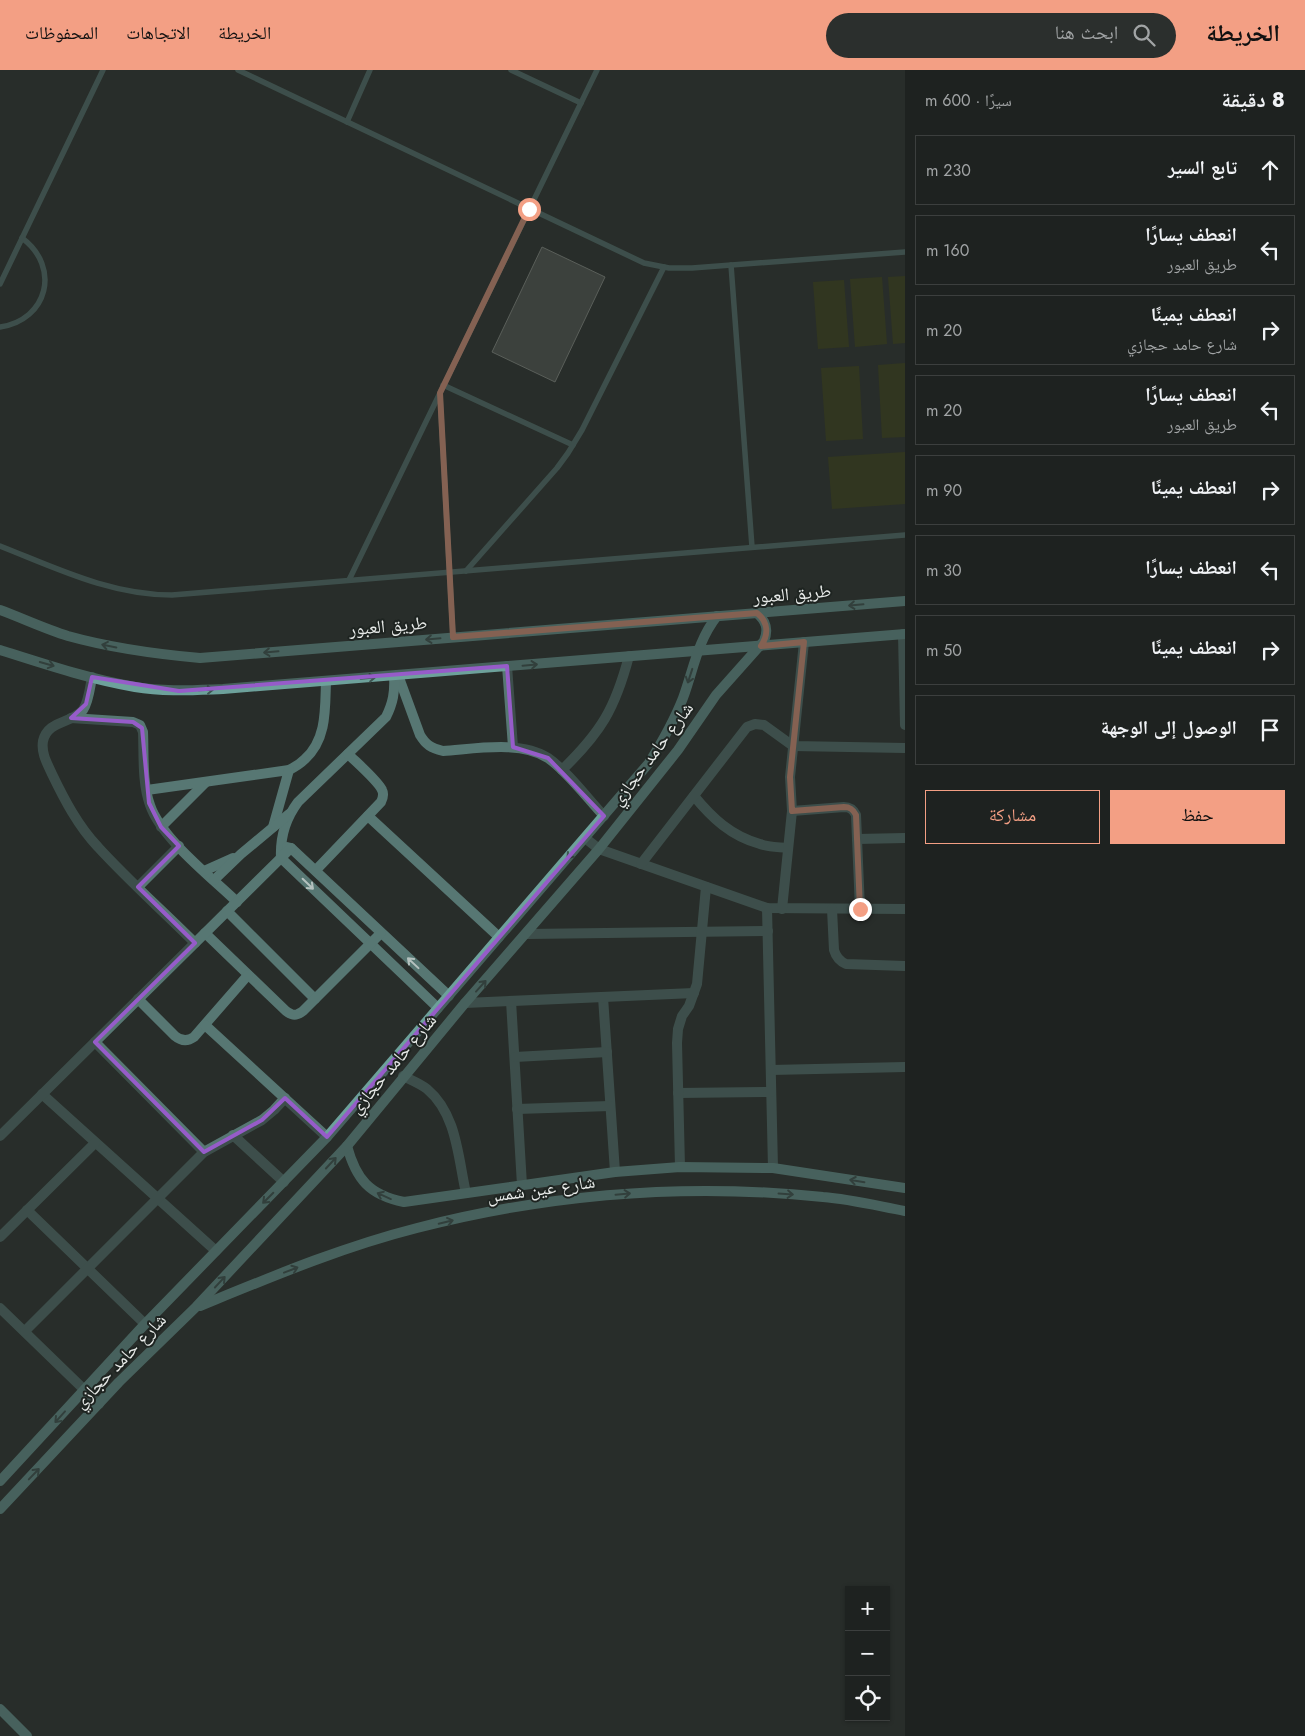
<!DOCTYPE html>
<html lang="ar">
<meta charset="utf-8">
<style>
body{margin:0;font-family:Jost,"Noto Naskh Arabic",sans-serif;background:#2b2f2d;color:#f1f3f6;direction:rtl}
.controls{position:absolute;right:15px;bottom:15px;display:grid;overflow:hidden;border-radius:0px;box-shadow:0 1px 4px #0004}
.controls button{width:45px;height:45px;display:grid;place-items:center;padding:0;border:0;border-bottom:1px solid #3c3f3e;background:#1e2220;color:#f1f3f6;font:25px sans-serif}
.stop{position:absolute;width:15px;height:15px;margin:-11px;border:4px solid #f39f84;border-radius:50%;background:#fff}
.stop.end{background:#f39f84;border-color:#fff;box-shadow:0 1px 5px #0008}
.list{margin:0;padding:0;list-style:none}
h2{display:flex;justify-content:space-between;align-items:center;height:65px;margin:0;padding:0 20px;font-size:21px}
h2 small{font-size:16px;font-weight:400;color:#a1a4a5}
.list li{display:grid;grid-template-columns:32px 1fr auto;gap:15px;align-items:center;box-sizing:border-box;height:70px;margin:0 10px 10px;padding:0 10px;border:1px solid #3c3f3e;border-radius:0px}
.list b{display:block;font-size:19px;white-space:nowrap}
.list p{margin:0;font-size:16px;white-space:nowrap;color:#a1a4a5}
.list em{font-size:16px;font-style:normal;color:#a1a4a5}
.actions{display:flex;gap:10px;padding:15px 20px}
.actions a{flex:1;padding:11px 0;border:1px solid #f39f84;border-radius:0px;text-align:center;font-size:18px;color:#f39f84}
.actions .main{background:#f39f84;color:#111}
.icon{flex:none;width:28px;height:28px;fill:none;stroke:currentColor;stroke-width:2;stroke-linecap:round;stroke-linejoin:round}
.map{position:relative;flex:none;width:905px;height:1666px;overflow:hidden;direction:ltr}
header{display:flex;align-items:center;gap:30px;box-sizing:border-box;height:70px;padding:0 25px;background:#f39f84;color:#111}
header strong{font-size:24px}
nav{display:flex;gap:28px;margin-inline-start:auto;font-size:18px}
.search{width:350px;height:45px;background:#2b2f2d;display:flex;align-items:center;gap:12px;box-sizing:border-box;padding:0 18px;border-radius:28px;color:#a1a4a5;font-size:19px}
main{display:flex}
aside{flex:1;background:#1e2220}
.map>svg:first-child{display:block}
.green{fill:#3d4014}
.building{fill:#555954;stroke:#969a94}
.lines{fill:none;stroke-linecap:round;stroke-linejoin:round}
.lane{stroke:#577773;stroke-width:5.5}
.street{stroke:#577773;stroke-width:10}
.secondary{stroke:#6da19b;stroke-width:10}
.oneway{stroke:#3e5652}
.oneway2{stroke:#b5c2bf}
.route{stroke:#f39f84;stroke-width:6}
.marked{fill:none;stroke:#965cc9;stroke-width:4;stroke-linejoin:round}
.labels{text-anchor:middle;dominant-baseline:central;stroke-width:4;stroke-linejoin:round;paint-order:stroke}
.street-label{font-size:18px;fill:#e7eae8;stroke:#1e2421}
</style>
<header>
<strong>الخريطة</strong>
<div class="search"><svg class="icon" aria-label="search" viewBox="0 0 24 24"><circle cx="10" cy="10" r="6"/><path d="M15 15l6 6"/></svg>ابحث هنا</div>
<nav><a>الخريطة</a><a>الاتجاهات</a><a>المحفوظات</a></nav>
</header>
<main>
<aside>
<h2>8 دقيقة<small>سيرًا · 600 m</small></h2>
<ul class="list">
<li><svg class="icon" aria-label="ahead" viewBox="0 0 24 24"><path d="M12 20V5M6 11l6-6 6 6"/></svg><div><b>تابع السير</b></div><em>230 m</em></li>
<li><svg class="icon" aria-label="left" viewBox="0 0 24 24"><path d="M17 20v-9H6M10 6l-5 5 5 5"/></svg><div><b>انعطف يسارًا</b><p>طريق العبور</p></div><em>160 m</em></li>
<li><svg class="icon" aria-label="right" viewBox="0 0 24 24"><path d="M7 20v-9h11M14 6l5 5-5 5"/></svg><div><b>انعطف يمينًا</b><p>شارع حامد حجازي</p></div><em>20 m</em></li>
<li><svg class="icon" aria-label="left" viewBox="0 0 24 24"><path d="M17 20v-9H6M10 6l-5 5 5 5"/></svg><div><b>انعطف يسارًا</b><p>طريق العبور</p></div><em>20 m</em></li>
<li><svg class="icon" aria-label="right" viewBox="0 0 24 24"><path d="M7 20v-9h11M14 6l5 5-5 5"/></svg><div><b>انعطف يمينًا</b></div><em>90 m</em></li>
<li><svg class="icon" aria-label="left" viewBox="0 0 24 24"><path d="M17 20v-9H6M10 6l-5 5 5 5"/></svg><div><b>انعطف يسارًا</b></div><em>30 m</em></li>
<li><svg class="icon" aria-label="right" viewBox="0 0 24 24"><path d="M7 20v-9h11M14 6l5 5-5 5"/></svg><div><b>انعطف يمينًا</b></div><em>50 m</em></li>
<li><svg class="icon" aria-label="arrive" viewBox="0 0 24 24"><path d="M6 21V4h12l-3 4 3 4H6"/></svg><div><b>الوصول إلى الوجهة</b></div></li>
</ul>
<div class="actions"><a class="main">حفظ</a><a>مشاركة</a></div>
</aside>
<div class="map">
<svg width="905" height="1666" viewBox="0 0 905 1666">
<rect width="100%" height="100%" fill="#282d2a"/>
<g class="green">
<polygon points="905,206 905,273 893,274 888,207"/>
<polygon points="882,207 887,274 855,277 850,209"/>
<polygon points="844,210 849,277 818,279 813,212"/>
<polygon points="905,293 905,367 882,368 878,295"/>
<polygon points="859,296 863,369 826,371 821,298"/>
<polygon points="905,382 905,434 832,439 828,387"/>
</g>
<polygon class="building" points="542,177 605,207 555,312 492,282"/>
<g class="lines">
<g class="lane">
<polyline points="238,0 644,193 669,198 692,198 905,182"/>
<polyline points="511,0 581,33"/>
<polyline points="347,52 370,0"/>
<polyline points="731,195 752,477"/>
<polyline points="0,214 103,0"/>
<path d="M 0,257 C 48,250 61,197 22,168"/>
<polyline points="443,315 573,375"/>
<polyline points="440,325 453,567"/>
<path d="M 0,476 C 56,498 110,525 172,525 L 905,465"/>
<polyline points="466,501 557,398 568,383 582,360 664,197"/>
<polyline points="349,510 597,0"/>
</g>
<g class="street">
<polyline points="903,564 905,655"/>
<polyline points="507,596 513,677"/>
<path d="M 398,605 L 420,665 C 426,675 431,678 443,681 C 474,679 521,670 548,688 C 567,701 588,729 604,746"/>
<path d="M 394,606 C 395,622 393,633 386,647 L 298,732 C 286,748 280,767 281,788 L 438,938"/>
<path d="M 92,607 C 90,617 89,631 83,640 C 71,654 48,650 43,671 C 41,683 47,693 52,704 C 64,729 78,756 98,777 C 128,810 163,841 195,873"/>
<path d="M 71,648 L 133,652 L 140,655 L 143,662 C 144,685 142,713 150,735 C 161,768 211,807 237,832"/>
<path d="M 562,700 C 601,662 615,639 629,586"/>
<path d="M 147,720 L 289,700 C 295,697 301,693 305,689 C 327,669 325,639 326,611"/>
<path d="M 694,726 C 712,748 731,766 760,774 C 768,777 778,777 787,778"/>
<path d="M 792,741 L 844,737 C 850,737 853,739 856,745 L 860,839"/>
<polyline points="368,746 499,867"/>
<polyline points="161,757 206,712"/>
<polyline points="273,757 289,700"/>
<polyline points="585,768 599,779 767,838 905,839"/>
<polyline points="857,769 905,768"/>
<polyline points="287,777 291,778 449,926"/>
<polyline points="641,794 747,657 755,654 764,655 793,676 905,678"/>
<path d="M 316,800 L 381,732 C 383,728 384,724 382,720 C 378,711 356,692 348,684"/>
<polyline points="204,801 233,788"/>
<polyline points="214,810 241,784 289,744"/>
<polyline points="138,817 179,776"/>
<polyline points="767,838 773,1098"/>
<polyline points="782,839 792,741 790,707 804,572"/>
<path d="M 832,839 L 834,880 C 836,887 839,891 846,894 L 905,896"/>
<polyline points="227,841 315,929"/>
<path d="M 205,863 L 286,941 C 293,946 296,946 303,941 L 381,863"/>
<polyline points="527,864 768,861"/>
<polyline points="603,927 615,1102"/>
<path d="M 138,929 L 175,966 C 181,971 187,972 194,967 L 248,905"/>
<polyline points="511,931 522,1115"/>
<polyline points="465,933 694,923"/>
<polyline points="205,955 327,1067"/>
<polyline points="95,972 204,1082"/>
<polyline points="515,987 607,982"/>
<polyline points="771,1000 905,997"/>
<path d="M 403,1006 C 411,1010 421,1014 427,1019 C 457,1044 458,1088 466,1123"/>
<polyline points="678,1023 771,1022"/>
<polyline points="42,1024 216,1181"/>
<polyline points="517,1039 610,1036"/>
<polyline points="233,1065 284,1112"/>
<polyline points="0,1066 291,778"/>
<polyline points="680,1097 677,973 678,959 682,946 689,936 697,914 706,817"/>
<polyline points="27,1140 145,1254"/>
<polyline points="0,1167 95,1073"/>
<polyline points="0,1238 99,1334"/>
<polyline points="25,1261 204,1082 262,1050 274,1040 285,1028"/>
</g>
<g class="secondary">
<path d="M 0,540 C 22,548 45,559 68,566 C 111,578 155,584 200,588 L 905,531"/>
<path d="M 0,580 C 44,594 89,609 135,617 C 164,622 194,620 223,619 L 905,564"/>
<path d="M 347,1076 C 356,1109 369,1125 404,1132 L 615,1102 L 680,1097 L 773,1098 L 905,1118"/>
<path d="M 200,1236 C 271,1207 342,1177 417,1158 C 549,1124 687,1113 823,1127 C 850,1129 878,1136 905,1141"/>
<path d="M 0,1411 L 145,1254 L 327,1067 L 649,693 C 662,672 674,651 683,628 C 694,598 697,572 717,546"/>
<path d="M 0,1439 L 119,1312 L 196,1237 L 347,1076 L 465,933 L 599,779 L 678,680 L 716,625 L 764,571 C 769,559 766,551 757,543"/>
<polyline points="0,1639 27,1666"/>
</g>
</g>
<defs><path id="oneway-shaft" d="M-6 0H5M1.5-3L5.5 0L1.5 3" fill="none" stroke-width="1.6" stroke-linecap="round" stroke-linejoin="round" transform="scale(1.25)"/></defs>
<g class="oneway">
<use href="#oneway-shaft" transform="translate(856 535) rotate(175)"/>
<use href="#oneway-shaft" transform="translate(433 569) rotate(175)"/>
<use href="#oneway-shaft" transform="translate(109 576) rotate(-168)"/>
<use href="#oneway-shaft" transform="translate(271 582) rotate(175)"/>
<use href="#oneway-shaft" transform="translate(47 594) rotate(16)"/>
<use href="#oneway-shaft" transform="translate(530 595) rotate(-5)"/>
<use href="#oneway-shaft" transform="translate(690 606) rotate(108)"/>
<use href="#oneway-shaft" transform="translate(368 608) rotate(-5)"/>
<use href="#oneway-shaft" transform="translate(206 620) rotate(-2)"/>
<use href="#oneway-shaft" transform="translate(572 783) rotate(131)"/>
<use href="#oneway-shaft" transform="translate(481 916) rotate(-48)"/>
<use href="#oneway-shaft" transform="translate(331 1093) rotate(-47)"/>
<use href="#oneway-shaft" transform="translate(857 1111) rotate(-171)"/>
<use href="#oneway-shaft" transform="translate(623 1124) rotate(-5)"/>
<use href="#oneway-shaft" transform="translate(786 1124) rotate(4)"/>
<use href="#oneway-shaft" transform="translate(384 1126) rotate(-156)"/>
<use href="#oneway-shaft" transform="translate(268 1128) rotate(135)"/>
<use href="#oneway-shaft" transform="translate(446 1152) rotate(-13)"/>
<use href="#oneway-shaft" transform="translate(291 1200) rotate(-21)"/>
<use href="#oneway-shaft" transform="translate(220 1212) rotate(-47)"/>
<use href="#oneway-shaft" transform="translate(60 1347) rotate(132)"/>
<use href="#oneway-shaft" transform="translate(34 1404) rotate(-46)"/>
</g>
<g class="oneway2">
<use href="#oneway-shaft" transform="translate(308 814) rotate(44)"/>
<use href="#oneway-shaft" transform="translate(413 893) rotate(-137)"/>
</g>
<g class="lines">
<path class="route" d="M 529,139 L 440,323 L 453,567 L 757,543 C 768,552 769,564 761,576 L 804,572 L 790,707 L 792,741 L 844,737 C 850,737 853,739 856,745 L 860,839"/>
</g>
<path d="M0 0H905V1666H0ZM 507,596 L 513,677 L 548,688 L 604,746 L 327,1067 L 285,1028 L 262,1050 L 204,1082 L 95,972 L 195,873 L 138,817 L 179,776 L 161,757 L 149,733 L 142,658 L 133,652 L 71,648 L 86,634 L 92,607 L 179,621 Z" fill="#282d2a" fill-opacity=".55" fill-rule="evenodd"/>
<path class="marked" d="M 507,596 L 513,677 L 548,688 L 604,746 L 327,1067 L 285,1028 L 262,1050 L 204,1082 L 95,972 L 195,873 L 138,817 L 179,776 L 161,757 L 149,733 L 142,658 L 133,652 L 71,648 L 86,634 L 92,607 L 179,621 Z"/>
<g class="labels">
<g class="street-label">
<text transform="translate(792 524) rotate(-5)">طريق العبور</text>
<text transform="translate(388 556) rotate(-5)">طريق العبور</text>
<text transform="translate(652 684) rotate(-53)">شارع حامد حجازي</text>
<text transform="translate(393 994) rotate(-50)">شارع حامد حجازي</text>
<text transform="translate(541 1119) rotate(-8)">شارع عين شمس</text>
<text transform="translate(120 1291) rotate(-46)">شارع حامد حجازي</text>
</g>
</g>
</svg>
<div class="controls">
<button>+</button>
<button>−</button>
<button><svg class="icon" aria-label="locate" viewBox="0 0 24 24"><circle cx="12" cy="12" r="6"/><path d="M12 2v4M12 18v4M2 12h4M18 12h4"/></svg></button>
</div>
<div class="stop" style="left:529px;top:139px"></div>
<div class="stop end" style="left:860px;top:839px"></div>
</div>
</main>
